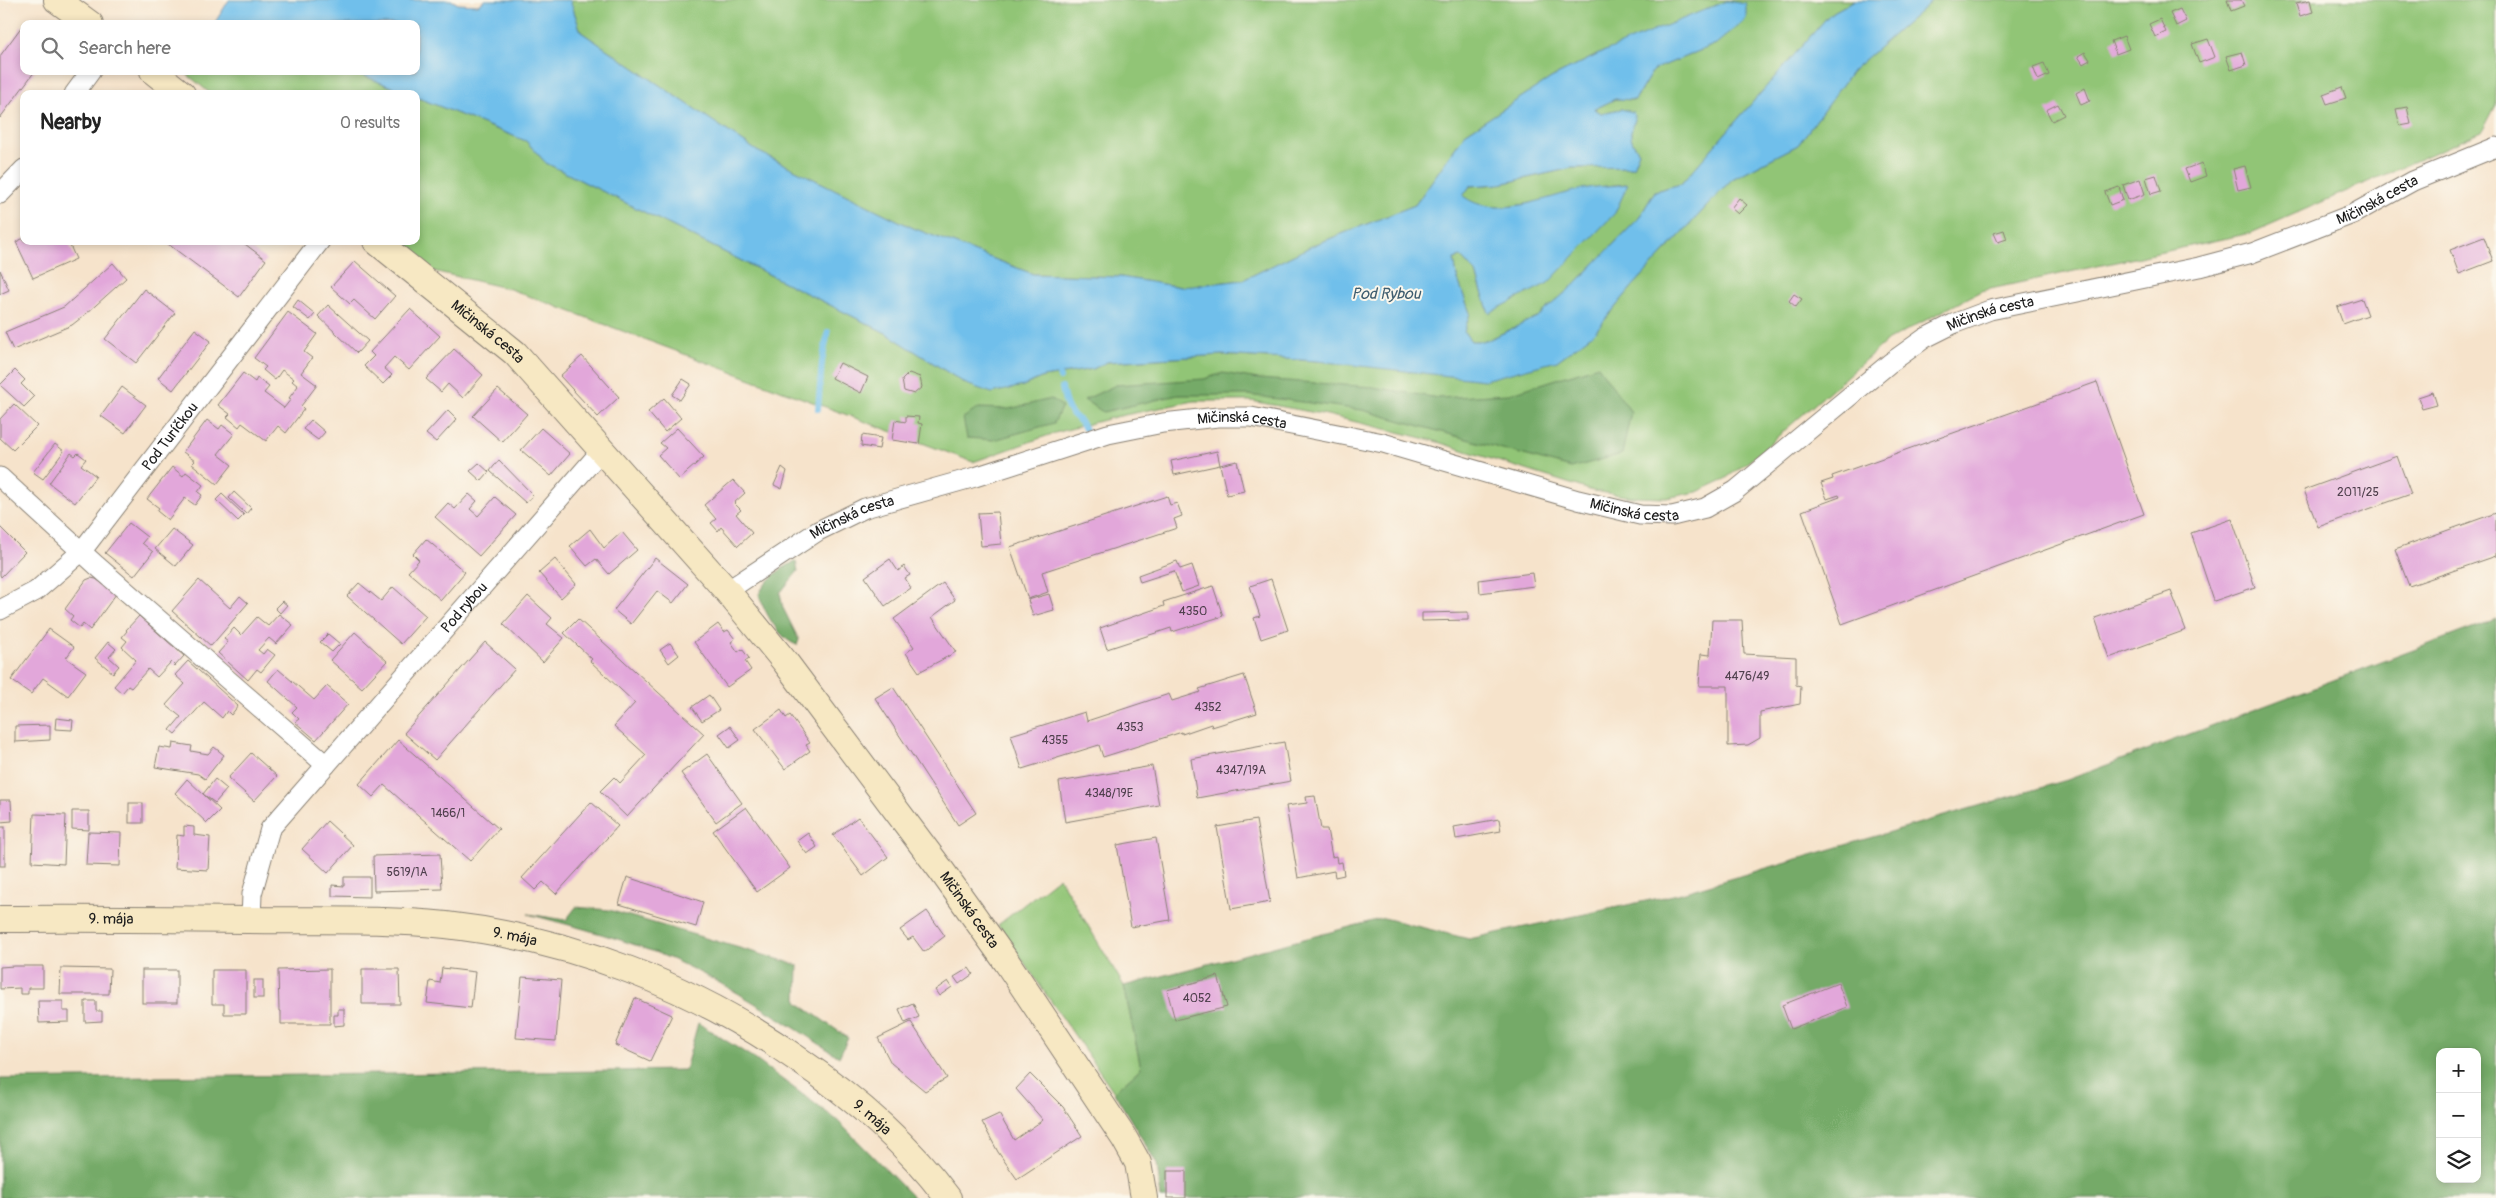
<!DOCTYPE html>
<meta charset="utf-8">
<style>
body{margin:0;font-family:Pangolin,sans-serif;background:#f6f6f6;color:#222}
.controls{position:absolute;right:15px;bottom:15px;display:grid;overflow:hidden;border-radius:10px;box-shadow:0 2px 8px #0003}
.controls button{width:45px;height:45px;display:grid;place-items:center;padding:0;border:0;border-bottom:1px solid #e0e0e0;background:#fff;color:#222;font:25px sans-serif}
.list{margin:0;padding:0;list-style:none}
h2{display:flex;justify-content:space-between;align-items:center;height:65px;margin:0;padding:0 20px;font-size:21px}
h2 small{font-size:16px;font-weight:400;color:#767676}
.icon{flex:none;width:28px;height:28px;fill:none;stroke:currentColor;stroke-width:2;stroke-linecap:round;stroke-linejoin:round}
.map{position:relative;flex:none;width:2496px;height:1198px;overflow:hidden}
.search{position:absolute;background:#fff;box-shadow:0 2px 8px #0003;left:20px;top:20px;width:400px;height:55px;display:flex;align-items:center;gap:12px;box-sizing:border-box;padding:0 18px;border-radius:10px;color:#767676;font-size:19px}
.panel{position:absolute;background:#fff;box-shadow:0 2px 8px #0003;left:20px;top:90px;width:400px;height:155px;border-radius:10px}
.map>svg:first-child{display:block}
.green{fill:#91c576;stroke:#567049}
.forest{fill:#74aa67;stroke:#486342;fill-rule:evenodd}
.water{fill:#70bfeb;stroke:#466e84}
.lines{fill:none;stroke-linecap:round;stroke-linejoin:round}
.stream{stroke:#70bfeb;stroke-width:6}
.building{fill:#e2a7da}
.street-casing{stroke:#898074;stroke-width:21}
.secondary-casing{stroke:#898074;stroke-width:28}
.street{stroke:#fff;stroke-width:19}
.secondary{stroke:#f7e8c3;stroke-width:26}
.labels{text-anchor:middle;dominant-baseline:central;stroke-width:4;stroke-linejoin:round;paint-order:stroke}
.number-label{font-size:12px;fill:#4e3f4c}
.street-label{font-size:15px;fill:#1c1c1c;stroke:#fbf7ec}
.water-label{font-size:16px;font-style:italic;fill:#3e5d6f;stroke:#fbf7ec}
</style>
<div class="map">
<svg width="2496" height="1198" viewBox="0 0 2496 1198">
<rect width="100%" height="100%" fill="#fbf7ec"/>
<filter id="ink" filterUnits="userSpaceOnUse"><feTurbulence type="fractalNoise" baseFrequency=".02" numOctaves="2"/><feDisplacementMap in="SourceGraphic" scale="10" xChannelSelector="R" yChannelSelector="G"/><feConvolveMatrix kernelMatrix="1 2 1 2 8 2 1 2 1" color-interpolation-filters="sRGB"/></filter>
<filter id="wash" filterUnits="userSpaceOnUse"><feTurbulence type="fractalNoise" baseFrequency=".0096" numOctaves="4" result="noise"/><feDisplacementMap in="SourceGraphic" scale="20" xChannelSelector="R" yChannelSelector="G"/><feGaussianBlur stdDeviation="1.12" result="paint"/><feColorMatrix in="noise" values="0 0 0 0 0 0 0 0 0 0 0 0 0 0 0 0 0 1.4 0 .05"/><feComposite in="paint" operator="in"/></filter>
<g filter="url(#wash)">
<rect width="100%" height="100%" fill="#f6e3cb"/>
<g class="green">
<path d="M 570,0 L 1855,0 L 1830,14 L 1681,184 L 1655,191 L 1639,218 L 1574,285 L 1537,317 L 1486,341 L 1471,341 L 1464,332 L 1470,313 L 1457,277 L 1454,259 L 1461,257 L 1476,273 L 1489,313 L 1628,184 C 1583,185 1514,216 1475,205 C 1471,203 1466,199 1463,196 L 1470,186 L 1500,184 L 1572,168 L 1633,167 L 1639,152 C 1630,140 1628,133 1635,120 L 1621,109 L 1601,113 L 1595,109 L 1615,99 L 1635,100 L 1653,70 L 1716,44 L 1605,51 L 1551,78 L 1465,134 L 1415,205 L 1314,245 L 1243,280 L 1181,287 L 1120,277 L 1033,274 L 913,228 L 757,151 L 581,32 Z"/>
<polygon points="1933,0 2496,0 2496,105 2482,132 2251,233 1981,291 1888,340 1752,459 1725,479 1697,492 1666,498 1633,497 1593,491 1431,440 1327,415 1251,401 1194,401 1115,417 1055,433 973,462 510,289 429,270 394,241 416,241 416,97 526,141 546,163 886,333 966,384 1023,386 1043,377 1093,369 1107,362 1222,355 1317,361 1557,361 1594,333 1632,287 1732,179 1798,145 1853,70"/>
<polygon points="183,71 318,71 362,75 409,94 211,94"/>
<polygon points="1059,877 1124,986 1141,1068 1114,1092 998,925"/>
</g>
<g class="forest">
<polygon points="1598,366 1631,412 1622,454 1571,468 1362,410 1248,395 1178,395 1103,412 1084,400 1116,385 1204,379 1223,373 1258,379 1373,387 1438,398 1509,394"/>
<polygon points="1051,399 1062,406 1054,423 994,440 967,438 963,418 979,408 1009,409"/>
<path d="M 796,561 L 798,571 L 780,593 L 783,608 L 799,640 L 797,645 C 779,639 764,612 759,594 C 768,577 780,569 796,561 Z"/>
<path d="M 2496,619 L 2496,1198 L 1161,1198 L 1157,1164 L 1114,1092 L 1141,1068 L 1124,986 L 1384,918 L 1469,939 L 1678,894 L 2067,780 ZM 2440,1052 L 2477,1052 L 2477,1179 L 2440,1179 Z"/>
<path d="M 576,907 L 609,910 L 798,965 L 797,1002 L 848,1038 L 839,1057 C 787,1023 733,987 676,961 C 629,940 577,927 528,914 L 566,920 Z"/>
<polygon points="698,1023 752,1057 837,1120 914,1198 0,1198 0,1079 685,1070"/>
</g>
<path class="water" d="M 229,0 L 451,0 L 458,4 L 478,5 L 485,0 L 570,0 L 581,32 L 757,151 L 913,228 L 1033,274 L 1121,277 L 1181,287 L 1243,280 L 1314,245 L 1415,205 L 1465,134 L 1551,78 L 1605,51 L 1726,1 L 1746,4 L 1746,19 L 1716,44 L 1653,70 L 1635,100 L 1615,99 L 1595,109 L 1601,113 L 1621,109 L 1633,112 L 1635,120 C 1628,133 1630,140 1639,152 L 1633,167 L 1572,168 L 1500,184 L 1470,186 L 1463,196 C 1496,221 1546,197 1582,189 C 1597,186 1613,186 1628,184 L 1615,213 L 1548,283 L 1489,313 L 1476,273 L 1461,257 L 1454,259 L 1457,277 L 1470,313 L 1464,332 L 1471,341 L 1486,341 L 1537,317 L 1574,285 L 1639,218 L 1655,191 L 1681,184 L 1830,14 L 1855,0 L 1933,0 L 1853,70 L 1798,145 L 1732,179 L 1632,287 L 1594,333 L 1557,361 L 1484,380 L 1317,361 L 1222,355 L 1107,362 L 1093,369 L 1043,377 L 1023,386 L 992,393 L 966,384 L 886,333 L 546,163 L 526,141 L 416,97 L 416,94 L 409,94 L 362,75 L 318,71 L 416,71 L 416,24 L 214,24 Z"/>
<g class="lines">
<g class="stream">
<polyline points="1059,374 1060,378"/>
<path d="M 1062,388 C 1064,397 1065,406 1071,413 C 1077,419 1080,419 1085,429"/>
<polyline points="818,409 822,362 828,332"/>
</g>
</g>
<g id="blocks">
<g class="building">
<polygon points="2227,0 2241,0 2244,6 2231,11"/>
<polygon points="2310,0 2313,12 2300,16 2296,3"/>
<polygon points="2180,9 2186,21 2176,26 2170,13"/>
<polygon points="2160,19 2166,32 2155,37 2149,24"/>
<polygon points="22,26 24,71 35,71 0,118 0,56"/>
<polygon points="2124,36 2129,49 2116,54 2111,41"/>
<polygon points="2208,39 2215,57 2199,63 2192,44"/>
<polygon points="2085,52 2090,60 2083,64 2078,56"/>
<polygon points="2242,52 2246,65 2231,70 2226,56"/>
<polygon points="2044,63 2049,75 2038,80 2033,67"/>
<polygon points="2342,87 2346,98 2327,104 2323,94"/>
<polygon points="2085,88 2090,101 2081,105 2076,93"/>
<polygon points="2058,104 2064,115 2052,121 2046,110"/>
<polygon points="2407,107 2411,124 2400,126 2396,109"/>
<polygon points="2202,163 2206,176 2190,182 2185,169"/>
<polygon points="2245,166 2251,187 2238,190 2233,169"/>
<polygon points="2156,175 2161,191 2151,194 2146,178"/>
<polygon points="2140,179 2145,194 2128,200 2123,185"/>
<polygon points="2119,187 2123,200 2110,205 2105,192"/>
<polygon points="1739,198 1747,205 1738,214 1731,208"/>
<polygon points="2004,230 2007,239 1998,242 1994,233"/>
<polygon points="2484,237 2493,261 2459,274 2450,250"/>
<polygon points="24,238 24,241 68,241 76,259 33,278 16,242"/>
<polygon points="164,241 241,241 266,260 239,297"/>
<polygon points="355,261 395,296 375,319 354,300 350,304 331,287"/>
<polygon points="113,263 126,278 86,314 72,325 13,350 5,332 64,307"/>
<polygon points="0,270 9,290 0,294"/>
<polygon points="144,289 175,313 136,363 105,339"/>
<polygon points="1794,294 1802,299 1796,307 1789,301"/>
<polygon points="2362,299 2368,315 2343,324 2337,307"/>
<polygon points="298,300 315,314 310,320 293,307"/>
<polygon points="328,305 368,341 357,353 318,316"/>
<polygon points="410,309 440,336 409,370 394,357 384,368 392,375 383,384 364,366 374,356 370,352"/>
<polygon points="288,312 317,334 304,352 312,358 301,373 317,385 301,406 304,409 286,433 278,426 266,441 242,423 239,427 227,417 230,414 218,405 243,373 255,382 257,378 269,387 264,393 284,408 291,399 289,398 298,386 292,381 294,379 282,370 275,380 263,370 266,367 254,358"/>
<polygon points="195,329 211,341 173,390 158,378"/>
<polygon points="454,349 483,375 463,398 448,384 441,392 426,379"/>
<polygon points="582,356 619,397 598,417 560,376"/>
<polygon points="840,363 868,377 861,393 832,378"/>
<polygon points="15,370 25,380 21,384 34,397 24,407 0,385"/>
<polygon points="909,373 920,377 922,387 914,394 904,391 902,380"/>
<polygon points="683,379 691,384 680,400 672,395"/>
<polygon points="2097,382 2144,514 1842,624 1802,511 1840,497 1839,495 1827,499 1821,483 1833,479 1832,476"/>
<polygon points="122,387 146,405 125,433 101,416"/>
<polygon points="498,389 527,414 502,442 473,416"/>
<polygon points="2433,392 2437,405 2422,409 2418,397"/>
<polygon points="664,398 681,418 665,432 648,412"/>
<polygon points="14,404 37,426 13,450 0,438 0,419"/>
<polygon points="448,410 457,419 436,442 426,434"/>
<polygon points="906,416 919,417 918,423 922,424 919,444 892,440 895,420 906,422"/>
<polygon points="207,420 219,429 222,425 234,434 218,454 232,465 217,484 192,464 195,461 183,452"/>
<polygon points="311,420 325,432 318,440 303,429"/>
<polygon points="541,428 570,454 551,476 521,450"/>
<polygon points="677,428 704,457 679,479 658,455 666,448 660,443"/>
<polygon points="862,435 881,438 879,449 861,446"/>
<polygon points="55,444 64,451 43,479 33,472"/>
<polygon points="1217,451 1220,465 1174,475 1171,461"/>
<polygon points="71,453 75,456 78,453 86,459 81,465 96,476 75,503 49,483"/>
<polygon points="2397,456 2411,494 2318,527 2304,490"/>
<polygon points="499,460 533,495 526,503 490,471"/>
<polygon points="1237,461 1244,491 1227,495 1220,465"/>
<polygon points="479,463 489,472 481,481 470,471"/>
<polygon points="172,467 183,476 186,472 203,485 198,492 202,495 195,505 185,498 168,520 157,511 159,508 147,499"/>
<polygon points="782,467 787,471 782,489 774,485"/>
<polygon points="733,480 745,493 734,503 741,510 736,514 752,533 738,546 721,527 718,531 711,523 716,519 704,505"/>
<polygon points="234,492 251,508 246,514 229,498"/>
<polygon points="222,494 244,515 238,521 216,500"/>
<polygon points="469,494 477,501 470,509 478,516 495,497 516,515 479,556 435,517 448,503 455,509"/>
<polygon points="1167,496 1170,505 1177,503 1182,516 1174,519 1177,528 1042,572 1048,592 1028,599 1010,547"/>
<polygon points="998,512 1001,544 981,546 978,513"/>
<polygon points="2496,513 2496,556 2409,586 2395,549"/>
<polygon points="2232,519 2255,587 2214,601 2191,533"/>
<polygon points="129,523 147,537 142,543 153,552 134,576 105,553"/>
<polygon points="0,527 25,552 1,577 0,575"/>
<polygon points="172,529 193,545 176,566 155,549"/>
<polygon points="590,529 604,548 622,532 637,550 609,574 596,559 587,566 570,546"/>
<polygon points="426,539 465,572 441,600 408,572 419,560 413,554"/>
<polygon points="655,558 688,584 673,603 657,591 631,624 614,610"/>
<polygon points="555,559 576,584 561,598 539,573"/>
<polygon points="890,559 898,571 904,566 910,575 905,578 911,588 885,606 865,577"/>
<polygon points="1177,561 1180,569 1192,565 1199,586 1182,592 1174,571 1140,582 1138,575"/>
<polygon points="1532,573 1534,586 1480,593 1479,580"/>
<polygon points="91,578 96,579 116,594 90,630 83,624 80,628 70,620 73,616 65,609 86,580"/>
<polygon points="1271,579 1288,630 1261,639 1254,618 1260,616 1250,586"/>
<polygon points="199,580 230,608 240,596 248,603 211,646 172,611"/>
<polygon points="359,583 381,601 393,587 426,616 401,644 347,596"/>
<polygon points="943,583 955,600 932,617 956,652 919,672 906,653 914,647 894,619"/>
<polygon points="1213,586 1223,616 1172,632 1171,628 1107,649 1100,628 1164,606 1163,602"/>
<polygon points="2171,591 2186,630 2109,658 2095,618"/>
<polygon points="1049,594 1054,610 1033,616 1028,600"/>
<polygon points="528,596 552,618 547,624 564,638 543,662 503,624"/>
<polygon points="282,601 287,605 280,613 275,608"/>
<polygon points="1468,612 1468,620 1422,621 1422,613"/>
<polygon points="279,614 293,625 276,644 269,638 258,650 263,654 267,649 275,655 261,672 257,669 248,680 218,653 228,642 224,639 234,628 241,635 257,617 268,626"/>
<polygon points="139,616 184,656 175,666 171,662 157,677 148,669 131,688 128,686 122,693 114,686 136,660 122,647 127,641 122,637 127,631 126,630"/>
<polygon points="578,619 704,734 627,817 600,791 614,777 620,783 646,755 614,726 635,703 590,661 592,659 564,633"/>
<polygon points="1712,620 1742,620 1744,654 1796,657 1796,685 1801,686 1800,704 1760,712 1760,738 1748,745 1728,746 1728,686 1699,686 1701,654 1710,655"/>
<polygon points="718,624 724,632 728,630 735,639 731,642 738,652 742,649 749,658 745,661 751,670 727,687 694,642"/>
<polygon points="49,629 74,647 66,658 86,672 68,696 43,678 31,694 11,680"/>
<polygon points="355,632 387,661 362,688 330,660"/>
<polygon points="328,634 340,644 332,652 320,642"/>
<polygon points="108,642 116,649 109,657 119,666 113,673 95,658"/>
<polygon points="485,642 515,669 435,760 404,733"/>
<polygon points="670,643 679,655 669,663 660,650"/>
<polygon points="188,661 238,706 231,715 227,711 222,718 204,702 175,734 170,730 181,717 166,705 185,684 175,675"/>
<polygon points="278,669 314,700 327,686 348,704 316,740 295,722 299,719 292,712 297,707 268,681"/>
<polygon points="1244,675 1257,713 1212,727 1211,724 1182,734 1182,732 1103,757 1099,745 1022,769 1011,735 1085,712 1087,721 1169,694 1172,701 1201,692 1199,689"/>
<polygon points="893,687 976,813 958,825 875,698"/>
<polygon points="709,695 719,710 702,721 692,707"/>
<polygon points="781,710 786,718 790,715 810,743 806,745 810,751 785,769 755,729"/>
<polygon points="56,718 73,720 72,730 55,729"/>
<polygon points="50,725 50,740 15,742 15,726"/>
<polygon points="730,726 740,740 729,748 719,734"/>
<polygon points="398,740 499,829 470,861 384,785 373,797 359,784"/>
<polygon points="1284,742 1291,781 1197,798 1191,759"/>
<polygon points="173,743 192,746 191,751 208,754 214,747 224,755 205,779 198,774 155,767 159,747 172,749"/>
<polygon points="251,753 277,776 254,801 228,778"/>
<polygon points="707,754 742,803 716,822 681,773"/>
<polygon points="1152,766 1159,805 1065,822 1059,782"/>
<polygon points="187,779 220,810 207,823 175,793"/>
<polygon points="215,779 227,789 215,803 203,794"/>
<polygon points="1315,796 1321,829 1327,829 1332,857 1336,856 1337,863 1342,862 1344,875 1335,877 1334,871 1298,878 1286,806 1307,803 1306,797"/>
<polygon points="0,800 11,800 12,821 0,822"/>
<polygon points="591,802 618,826 556,894 543,882 535,890 522,878"/>
<rect x="129" y="803" width="14" height="20"/>
<polygon points="746,807 790,868 757,892 713,831"/>
<polygon points="72,811 89,811 89,830 72,829"/>
<polygon points="34,814 66,815 64,864 32,862"/>
<polygon points="858,817 888,857 863,876 833,835"/>
<polygon points="1499,819 1501,831 1456,839 1454,827"/>
<polygon points="1256,820 1270,902 1231,909 1217,827"/>
<polygon points="327,821 353,845 328,873 302,849"/>
<polygon points="184,826 194,827 194,835 210,837 208,870 175,868 177,835 184,836"/>
<rect x="0" y="827" width="5" height="39"/>
<polygon points="88,832 121,833 120,866 86,865"/>
<polygon points="808,833 817,847 807,854 797,841"/>
<polygon points="1156,838 1170,920 1131,927 1117,845"/>
<polygon points="440,854 442,889 374,891 373,856"/>
<polygon points="344,877 370,877 370,897 332,896 332,885 344,886"/>
<polygon points="627,877 703,902 696,927 619,904"/>
<polygon points="927,911 945,936 924,952 913,937 908,940 900,930"/>
<polygon points="14,966 43,966 43,988 28,988 28,994 20,994 20,988 0,989 0,967"/>
<polygon points="61,968 110,969 109,994 60,994"/>
<polygon points="442,968 475,972 471,1008 427,1003 430,981 440,983"/>
<polygon points="969,968 973,974 959,984 954,977"/>
<polygon points="330,969 330,1024 281,1024 281,1011 279,1011 278,970"/>
<polygon points="362,969 399,969 400,1004 362,1004"/>
<rect x="142" y="970" width="35" height="33"/>
<polygon points="212,970 246,970 246,1014 224,1014 224,1004 212,1004"/>
<polygon points="1218,976 1227,1007 1175,1020 1167,990"/>
<polygon points="522,977 561,980 556,1041 516,1038"/>
<rect x="254" y="980" width="9" height="18"/>
<polygon points="948,981 952,987 939,996 935,990"/>
<polygon points="1838,983 1847,1007 1791,1029 1782,1005"/>
<polygon points="635,998 672,1015 650,1061 615,1045"/>
<polygon points="38,1001 63,1001 63,1011 69,1011 69,1022 39,1023"/>
<polygon points="85,1001 96,1001 96,1011 102,1011 102,1021 85,1022"/>
<polygon points="913,1003 919,1017 905,1023 899,1009"/>
<polygon points="338,1009 344,1009 344,1025 334,1026 334,1015 338,1015"/>
<polygon points="911,1022 947,1078 925,1091 891,1063 878,1038"/>
<polygon points="1030,1074 1063,1107 1082,1136 1017,1179 998,1152 982,1122 999,1114 1014,1140 1043,1120 1016,1089"/>
<rect x="1167" y="1171" width="19" height="27"/>
</g>
</g>
</g>
<g filter="url(#ink)">
<use href="#blocks" fill-opacity="0" stroke="#898074" stroke-width="1"/>
<g class="lines">
<defs>
<g id="street">
<polyline points="74,94 91,71"/>
<polyline points="0,194 24,169"/>
<polyline points="0,477 96,565 326,765"/>
<path id="s1" d="M 727,591 L 818,531 L 865,508 L 975,477 L 1108,434 L 1163,423 L 1218,417 L 1251,417 L 1383,443 L 1578,500 L 1640,515 L 1672,516 L 1705,508 L 1735,491 L 1890,363 L 1925,338 L 1953,324 L 1990,310 L 2199,267 L 2252,253 L 2353,214 L 2413,181 L 2496,147"/>
<path id="s2" d="M 0,610 L 36,591 L 81,552 L 320,241"/>
<path id="s3" d="M 251,920 L 252,894 L 270,829 L 601,451"/>
</g>
<g id="secondary">
<polyline points="57,0 90,24"/>
<polyline points="153,71 182,94"/>
<path id="s4" d="M 376,241 L 515,353 L 727,591 L 786,663 L 941,870 L 1006,961 L 1124,1138 L 1138,1163 L 1144,1198"/>
<path id="s5" d="M 0,919 C 83,918 166,919 249,920 C 314,921 381,918 446,925 C 571,939 693,986 796,1058 C 852,1096 907,1143 948,1198"/>
</g>
</defs>
<use href="#street" class="street-casing"/>
<use href="#secondary" class="secondary-casing"/>
<use href="#street" class="street"/>
<use href="#secondary" class="secondary"/>
</g>
</g>
<g class="labels">
<g class="number-label">
<text x="2358" y="492">2011/25</text>
<text x="1193" y="611">4350</text>
<text x="1747" y="676">4476/49</text>
<text x="1208" y="707">4352</text>
<text x="1130" y="727">4353</text>
<text x="1055" y="740">4355</text>
<text x="1241" y="770">4347/19A</text>
<text x="1109" y="793">4348/19E</text>
<text x="448" y="813">1466/1</text>
<text x="407" y="872">5619/1A</text>
<text x="1197" y="998">4052</text>
</g>
<g class="street-label">
<text stroke="none"><textPath href="#s1" startOffset="1781">Mičinská cesta</textPath></text>
<text stroke="none"><textPath href="#s1" startOffset="1376">Mičinská cesta</textPath></text>
<text stroke="none"><textPath href="#s4" startOffset="144">Mičinská cesta</textPath></text>
<text stroke="none"><textPath href="#s1" startOffset="551">Mičinská cesta</textPath></text>
<text stroke="none"><textPath href="#s2" startOffset="246">Pod Turíčkou</textPath></text>
<text stroke="none"><textPath href="#s1" startOffset="955">Mičinská cesta</textPath></text>
<text stroke="none"><textPath href="#s1" startOffset="146">Mičinská cesta</textPath></text>
<text stroke="none"><textPath href="#s3" startOffset="388">Pod rybou</textPath></text>
<text stroke="none"><textPath href="#s4" startOffset="898">Mičinská cesta</textPath></text>
<text stroke="none"><textPath href="#s5" startOffset="111">9. mája</textPath></text>
<text stroke="none"><textPath href="#s5" startOffset="516">9. mája</textPath></text>
<text stroke="none"><textPath href="#s5" startOffset="921">9. mája</textPath></text>
</g>
<g class="water-label">
<text x="1386" y="294">Pod Rybou</text>
</g>
</g>
</svg>
<div class="controls">
<button>+</button>
<button>−</button>
<button><svg class="icon" aria-label="layers" viewBox="0 0 24 24"><path d="M12 4l9 5-9 5-9-5zM3 14l9 5 9-5"/></svg></button>
</div>
<div class="search"><svg class="icon" aria-label="search" viewBox="0 0 24 24"><circle cx="10" cy="10" r="6"/><path d="M15 15l6 6"/></svg>Search here</div>
<section class="panel">
<h2>Nearby<small>0 results</small></h2>
<ul class="list">
</ul>
</section>
</div>
